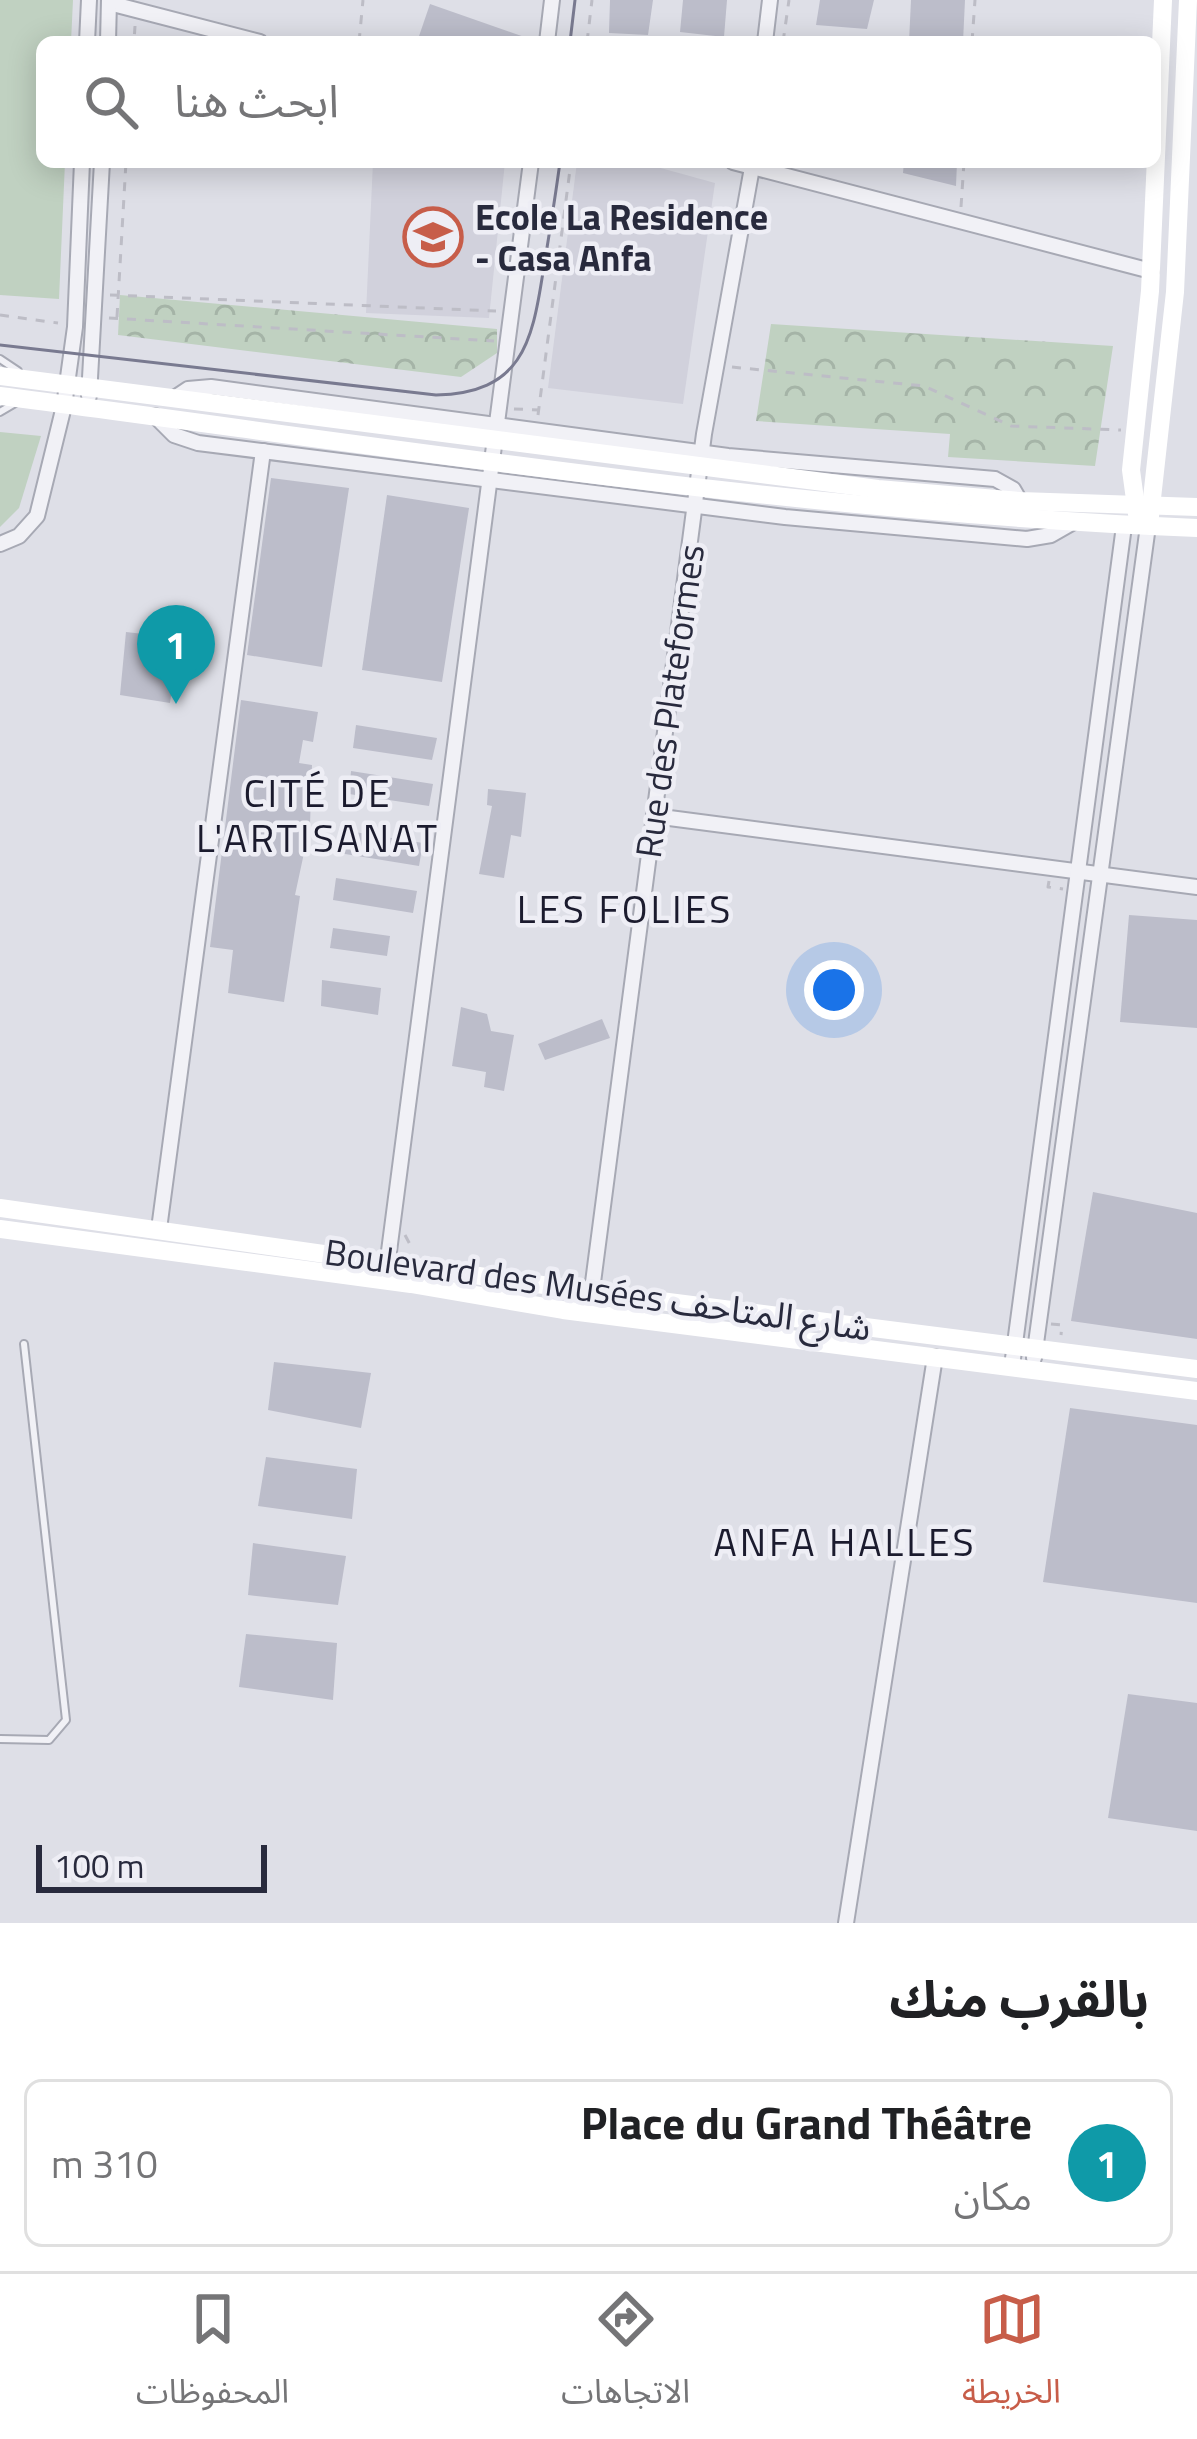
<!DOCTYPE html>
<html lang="ar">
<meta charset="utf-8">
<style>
body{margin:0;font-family:"Titillium Web","Noto Sans Arabic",sans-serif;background:#f6f6f6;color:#202124;direction:rtl}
.scale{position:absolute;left:36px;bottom:30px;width:231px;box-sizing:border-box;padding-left:12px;border:6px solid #282a3d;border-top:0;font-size:33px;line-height:42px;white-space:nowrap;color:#282a3d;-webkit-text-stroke:9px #eeeef5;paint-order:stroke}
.you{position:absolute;left:834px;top:990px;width:42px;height:42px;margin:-30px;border:9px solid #fff;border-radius:50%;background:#1a73e8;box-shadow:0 0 0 18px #1a73e833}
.badge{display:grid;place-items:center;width:78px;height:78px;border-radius:50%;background:#c75d49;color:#fff;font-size:39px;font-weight:700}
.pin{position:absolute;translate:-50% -99px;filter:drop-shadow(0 3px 6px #0008)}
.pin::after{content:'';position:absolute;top:63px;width:42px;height:36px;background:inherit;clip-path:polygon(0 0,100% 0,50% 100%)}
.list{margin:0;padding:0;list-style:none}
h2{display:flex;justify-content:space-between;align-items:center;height:156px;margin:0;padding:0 48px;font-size:51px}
h2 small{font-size:39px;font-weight:400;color:#757577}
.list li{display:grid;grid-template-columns:78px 1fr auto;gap:36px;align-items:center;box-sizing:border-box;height:168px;margin:0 24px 24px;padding:0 24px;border:3px solid #e0e0e0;border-radius:18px}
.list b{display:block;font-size:45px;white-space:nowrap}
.list p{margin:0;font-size:39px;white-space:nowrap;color:#757577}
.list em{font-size:39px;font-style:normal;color:#757577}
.icon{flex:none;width:66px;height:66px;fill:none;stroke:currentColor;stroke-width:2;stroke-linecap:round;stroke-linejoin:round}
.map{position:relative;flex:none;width:1197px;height:1923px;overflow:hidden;direction:ltr}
.search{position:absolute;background:#fff;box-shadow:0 6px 30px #0003;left:36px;right:36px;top:36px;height:132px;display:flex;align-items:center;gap:30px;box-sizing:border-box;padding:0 42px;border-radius:18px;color:#757577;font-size:45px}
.sheet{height:348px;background:#fff}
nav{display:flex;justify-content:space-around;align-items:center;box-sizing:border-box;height:168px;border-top:3px solid #e0e0e0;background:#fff;font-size:33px;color:#757577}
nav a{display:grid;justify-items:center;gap:6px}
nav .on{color:#c75d49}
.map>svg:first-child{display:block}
.built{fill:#d1d1dc}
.grass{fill:#c0d1c1}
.park{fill:url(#park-crowns)}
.building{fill:#bcbdca}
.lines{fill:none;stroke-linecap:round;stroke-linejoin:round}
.lane-casing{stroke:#a7a9b4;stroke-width:10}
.street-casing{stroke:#a7a9b4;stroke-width:18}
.path{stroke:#bdbdc6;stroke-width:3;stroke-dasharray:9 9;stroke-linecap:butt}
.lane{stroke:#f1f1f6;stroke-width:6}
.street{stroke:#f1f1f6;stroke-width:14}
.secondary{stroke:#fff;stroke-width:18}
.tram{stroke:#797a90;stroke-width:3}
.labels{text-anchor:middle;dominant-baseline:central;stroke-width:9;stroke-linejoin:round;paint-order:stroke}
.poi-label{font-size:36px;font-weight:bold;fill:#282a3d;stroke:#eeeef5;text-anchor:start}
.street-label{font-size:36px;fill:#282a3d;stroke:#eeeef5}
.neighbourhood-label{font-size:39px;letter-spacing:3px;fill:#1b1b2e;stroke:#eeeef5}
</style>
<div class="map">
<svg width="1197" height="1923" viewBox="0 0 1197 1923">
<defs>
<pattern id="park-crowns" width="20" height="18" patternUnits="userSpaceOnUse" patternTransform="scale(3)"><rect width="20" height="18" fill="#c0d1c1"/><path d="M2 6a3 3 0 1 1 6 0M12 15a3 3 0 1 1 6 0" fill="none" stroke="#a5b4a7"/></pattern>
</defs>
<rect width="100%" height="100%" fill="#dedfe7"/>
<g class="built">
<polygon points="373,162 505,162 489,318 366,313"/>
<polygon points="577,162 639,162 715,183 683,404 548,388"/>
</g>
<g class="grass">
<polygon points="0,0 73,0 71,42 42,42 42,162 65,162 59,299 0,295"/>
<polygon points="0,432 41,436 19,508 0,527"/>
</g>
<g class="park">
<polygon points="120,295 497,329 497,353 461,377 118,335"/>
<polygon points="771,324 1113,346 1095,466 948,457 950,434 756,421"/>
</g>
<g class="building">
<polygon points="610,0 653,0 648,35 609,33"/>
<polygon points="683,0 727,0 724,37 680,32"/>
<polygon points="820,0 874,0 867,29 816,25"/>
<polygon points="911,0 965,0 963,42 909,42"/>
<polygon points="430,4 533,40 533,42 417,42"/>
<polygon points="904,162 957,162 956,186 903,173"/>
<polygon points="271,478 349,488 322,667 247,655"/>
<polygon points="387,495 469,508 442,682 362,670"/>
<polygon points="126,632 179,638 170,703 120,695"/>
<polygon points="241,700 318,712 313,742 303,740 299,763 312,765 310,825 295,895 300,896 284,1002 228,993 233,950 210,947"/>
<polygon points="356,725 437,738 432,760 353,748"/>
<polygon points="351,771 433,784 429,806 349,794"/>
<polygon points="488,789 526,793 521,837 511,835 504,878 479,874 492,806 487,805"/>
<polygon points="342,830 423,843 419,866 339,853"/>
<polygon points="336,878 417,891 413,913 333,900"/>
<polygon points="1129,915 1197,920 1197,1028 1120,1022"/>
<polygon points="333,928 390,936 387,956 330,948"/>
<polygon points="322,980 381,988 378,1015 321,1006"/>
<polygon points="461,1007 487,1014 491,1031 514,1035 504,1091 484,1087 486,1072 452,1066"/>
<polygon points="602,1019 610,1038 545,1060 538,1044"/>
<polygon points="1093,1192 1197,1213 1197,1339 1071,1321"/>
<polygon points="274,1362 371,1373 361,1428 268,1410"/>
<polygon points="1070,1408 1197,1425 1197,1603 1043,1582"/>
<polygon points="266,1457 357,1469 352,1519 258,1506"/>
<polygon points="253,1543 346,1556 338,1605 248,1595"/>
<polygon points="246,1634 337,1643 333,1700 239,1687"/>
<polygon points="1128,1694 1197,1703 1197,1831 1108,1818"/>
</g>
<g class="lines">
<defs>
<g id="lane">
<polyline points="0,359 18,371"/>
<polyline points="0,412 17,402"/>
<polyline points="0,1739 49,1740 66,1720 24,1344"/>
</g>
<g id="street">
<polyline points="109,3 260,42"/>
<polyline points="87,42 89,0"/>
<polyline points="108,42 109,0"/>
<polyline points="547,42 552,0"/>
<polyline points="765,42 770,0"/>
<polyline points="733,162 1151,271"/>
<polyline points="89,396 102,162"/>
<polyline points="176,397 188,389 211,387 728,456 995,479 1013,489 1020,501"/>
<polyline points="155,416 174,435 198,443 785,517 1027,539 1051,535 1072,523"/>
<polyline points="0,544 19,536 37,516 64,406 75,327 82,162"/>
<polyline points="654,816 1197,887"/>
<polyline points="159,1229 263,451"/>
<polyline points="388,1259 531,162"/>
<polyline points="589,1313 704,434 753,162"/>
<polyline points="1034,1358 1148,526"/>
<polyline points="1012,1366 1124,526"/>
<polyline points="846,1923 935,1357"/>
</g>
</defs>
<use href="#lane" class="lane-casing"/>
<use href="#street" class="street-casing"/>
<g class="path">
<polyline points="124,41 134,42 135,26"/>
<polyline points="359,42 363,0"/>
<polyline points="587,42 592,0"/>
<polyline points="783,42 789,0"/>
<polyline points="972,42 975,0"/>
<polyline points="961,207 964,162"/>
<polyline points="110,295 496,311"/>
<polyline points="0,315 58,323"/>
<polyline points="117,317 126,162"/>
<polyline points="109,318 494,341"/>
<polyline points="732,367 924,386 1011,426 1121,430"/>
<polyline points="514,409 539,410"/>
<polyline points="538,415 571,162"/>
<polyline points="1049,881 1048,887 1063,889"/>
<polyline points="405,1235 413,1250"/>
<polyline points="1051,1324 1062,1325 1061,1335"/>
</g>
<use href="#lane" class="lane"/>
<use href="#street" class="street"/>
<g class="secondary">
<polyline points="0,376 878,489 1020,501 1197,507"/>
<path d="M 0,396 C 398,448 796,512 1197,528"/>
<polyline points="1137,514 1131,470 1150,291 1163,0"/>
<polyline points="1150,516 1175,292 1188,0"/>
<polyline points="0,1208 621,1296 1197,1369"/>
<polyline points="0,1229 411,1284 563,1310 1197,1391"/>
</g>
<g class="tram">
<polyline points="570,42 575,0"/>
<path d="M 0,345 L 436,395 C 521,393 532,344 543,272 C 549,236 555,199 560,162"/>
</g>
</g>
<defs>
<symbol id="school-ring" viewBox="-11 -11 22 22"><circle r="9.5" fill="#eeeef5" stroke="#c75d49" stroke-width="1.5"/><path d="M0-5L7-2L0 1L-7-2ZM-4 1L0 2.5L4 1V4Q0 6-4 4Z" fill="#c75d49"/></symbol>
</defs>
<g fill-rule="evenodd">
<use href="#school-ring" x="400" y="204" width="66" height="66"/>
</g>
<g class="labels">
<g class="poi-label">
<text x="475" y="216">Ecole La Residence<tspan x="475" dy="41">- Casa Anfa</tspan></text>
</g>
<g class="street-label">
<text transform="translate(669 701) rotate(-82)">Rue des Plateformes</text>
<text transform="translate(598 1289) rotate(8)">Boulevard des Musées شارع المتاحف</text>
</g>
<g class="neighbourhood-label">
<text x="318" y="792">CITÉ DE<tspan x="318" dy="45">L'ARTISANAT</tspan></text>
<text x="625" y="908">LES FOLIES</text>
<text x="845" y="1541">ANFA HALLES</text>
</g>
</g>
</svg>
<div class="scale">100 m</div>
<div class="you"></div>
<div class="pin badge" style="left:176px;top:704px;background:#0f9aa8">1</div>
<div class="search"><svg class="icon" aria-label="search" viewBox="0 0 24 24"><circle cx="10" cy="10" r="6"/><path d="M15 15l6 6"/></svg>ابحث هنا</div>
</div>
<section class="sheet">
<h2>بالقرب منك<small></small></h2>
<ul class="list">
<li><span class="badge" style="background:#0f9aa8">1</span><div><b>Place du Grand Théâtre</b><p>مكان</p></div><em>310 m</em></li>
</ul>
</section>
<nav>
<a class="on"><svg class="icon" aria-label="map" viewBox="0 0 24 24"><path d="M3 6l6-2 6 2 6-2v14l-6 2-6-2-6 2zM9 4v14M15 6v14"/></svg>الخريطة</a>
<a><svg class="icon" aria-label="directions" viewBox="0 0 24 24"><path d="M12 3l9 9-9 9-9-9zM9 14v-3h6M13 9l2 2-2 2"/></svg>الاتجاهات</a>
<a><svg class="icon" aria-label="saved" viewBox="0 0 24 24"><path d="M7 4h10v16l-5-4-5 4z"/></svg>المحفوظات</a>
</nav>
